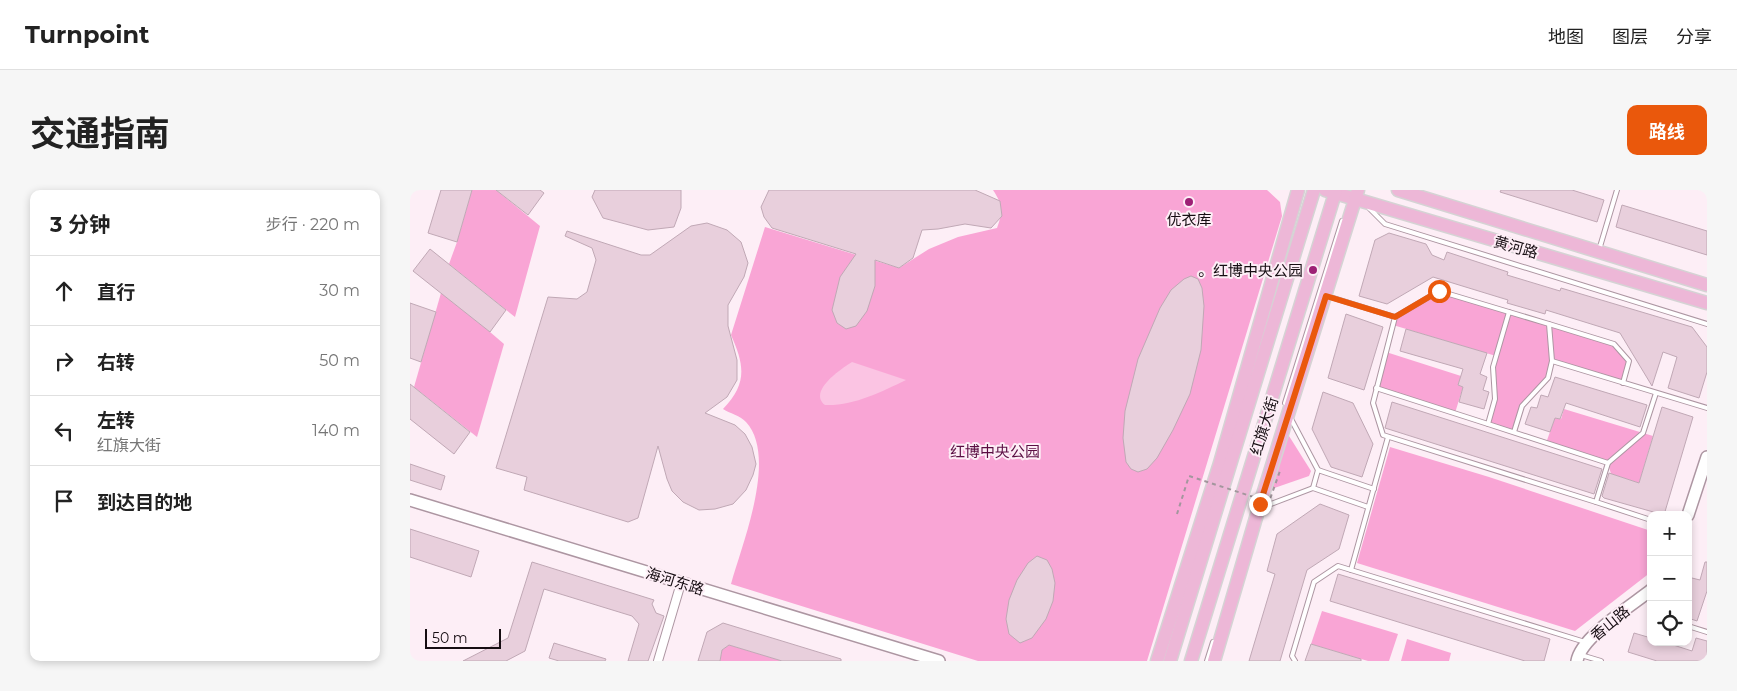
<!DOCTYPE html>
<html lang="zh">
<meta charset="utf-8">
<style>
body{margin:0;font-family:Montserrat,"Noto Sans SC",sans-serif;background:#f6f6f6;color:#222}
.controls{position:absolute;right:15px;bottom:15px;display:grid;overflow:hidden;border-radius:10px;box-shadow:0 2px 8px #0003}
.controls button{width:45px;height:45px;display:grid;place-items:center;padding:0;border:0;border-bottom:1px solid #e0e0e0;background:#fff;color:#222;font:25px sans-serif}
.scale{position:absolute;left:15px;bottom:12px;width:76px;box-sizing:border-box;padding-left:5px;border:2px solid #160d12;border-top:0;font-size:14px;line-height:18px;white-space:nowrap;color:#160d12;-webkit-text-stroke:4px #fdeef6;paint-order:stroke}
.stop{position:absolute;width:15px;height:15px;margin:-11px;border:4px solid #ea580c;border-radius:50%;background:#fff}
.stop.end{background:#ea580c;border-color:#fff;box-shadow:0 1px 5px #0008}
.list{margin:0;padding:0;list-style:none}
h2{display:flex;justify-content:space-between;align-items:center;height:65px;margin:0;padding:0 20px;font-size:21px}
h2 small{font-size:16px;font-weight:400;color:#767676}
.list li{display:grid;grid-template-columns:32px 1fr auto;gap:15px;align-items:center;box-sizing:border-box;height:70px;padding:0 20px;border-top:1px solid #e0e0e0}
.list b{display:block;font-size:19px;white-space:nowrap}
.list p{margin:0;font-size:16px;white-space:nowrap;color:#767676}
.list em{font-size:16px;font-style:normal;color:#767676}
.icon{flex:none;width:28px;height:28px;fill:none;stroke:currentColor;stroke-width:2;stroke-linecap:round;stroke-linejoin:round}
.map{position:relative;flex:none;width:1297px;height:471px;overflow:hidden;border-radius:10px}
header{display:flex;align-items:center;gap:30px;box-sizing:border-box;height:70px;padding:0 25px;background:#fff;border-bottom:1px solid #e0e0e0}
header strong{font-size:24px}
nav{display:flex;gap:28px;margin-inline-start:auto;font-size:18px}
.intro{display:flex;align-items:center;justify-content:space-between;box-sizing:border-box;height:120px;padding:0 30px}
h1{margin:0;font-size:35px}
.button{padding:12px 22px;border-radius:10px;background:#ea580c;color:#fff;font-size:18px;font-weight:700}
main{display:flex;gap:30px;padding:0 30px}
aside{flex:1;background:#fff;border-radius:10px;box-shadow:0 2px 8px #0003}
.map>svg:first-child{display:block}
.green{fill:#f9a5d5}
.water{fill:#fbc4e3}
.building{fill:#e8cfdc;stroke:#c0a8b5}
.lines{fill:none;stroke-linecap:round;stroke-linejoin:round}
.lane-casing{stroke:#ad96a2;stroke-width:6}
.street-casing{stroke:#ad96a2;stroke-width:10}
.secondary-casing{stroke:#ad96a2;stroke-width:14}
.primary-casing{stroke:#d5d3d4;stroke-width:15}
.lane{stroke:#fff;stroke-width:4}
.street{stroke:#fff;stroke-width:8}
.secondary{stroke:#fff;stroke-width:11}
.primary{stroke:#edb7d7;stroke-width:12}
.path-bridge{stroke:#a3969d;stroke-width:2;stroke-dasharray:4 4;stroke-linecap:butt}
.route{stroke:#ea580c;stroke-width:6}
.poi-dot{fill:#9d2075;stroke:#fdeef6;stroke-width:2}
.labels{text-anchor:middle;dominant-baseline:central;stroke-width:4;stroke-linejoin:round;paint-order:stroke}
.poi-label{font-size:15px;fill:#160d12;stroke:#fdeef6}
.street-label{font-size:15px;fill:#160d12;stroke:#fdeef6}
.park-label{font-size:15px;fill:#5b0e43;stroke:#fdeef6}
</style>
<header>
<strong>Turnpoint</strong>
<nav><a>地图</a><a>图层</a><a>分享</a></nav>
</header>
<div class="intro"><h1>交通指南</h1><a class="button">路线</a></div>
<main>
<aside>
<h2>3 分钟<small>步行 · 220 m</small></h2>
<ul class="list">
<li><svg class="icon" aria-label="ahead" viewBox="0 0 24 24"><path d="M12 20V5M6 11l6-6 6 6"/></svg><div><b>直行</b></div><em>30 m</em></li>
<li><svg class="icon" aria-label="right" viewBox="0 0 24 24"><path d="M7 20v-9h11M14 6l5 5-5 5"/></svg><div><b>右转</b></div><em>50 m</em></li>
<li><svg class="icon" aria-label="left" viewBox="0 0 24 24"><path d="M17 20v-9H6M10 6l-5 5 5 5"/></svg><div><b>左转</b><p>红旗大街</p></div><em>140 m</em></li>
<li><svg class="icon" aria-label="arrive" viewBox="0 0 24 24"><path d="M6 21V4h12l-3 4 3 4H6"/></svg><div><b>到达目的地</b></div></li>
</ul>
</aside>
<div class="map">
<svg width="1297" height="471" viewBox="0 0 1297 471">
<rect width="100%" height="100%" fill="#fdeef6"/>
<g class="green">
<polygon points="62,0 86,0 130,36 105,127 39,74 47,52"/>
<path d="M 583,0 L 857,0 L 870,12 L 872,26 L 737,471 L 568,471 L 321,394 C 332,354 368,267 336,232 C 331,226 319,223 313,219 C 337,194 335,176 321,145 L 355,37 L 489,78 L 519,59 L 548,47 L 587,38 C 593,22 593,15 583,0 Z"/>
<polygon points="1029,101 1204,154 1219,171 1213,193 1142,171 1138,188 1112,216 1104,242 1078,234 1085,209 1083,177 1086,166 983,135 985,127"/>
<polygon points="31,103 80,142 94,154 67,247 4,197"/>
<polygon points="976,162 1051,186 1048,195 1053,197 1045,223 966,198"/>
<polygon points="1154,219 1243,246 1229,293 1201,284 1198,273 1136,253 1145,228 1151,229"/>
<polygon points="874,238 901,281 899,286 853,302"/>
<polygon points="980,257 1079,287 1241,341 1241,382 1165,441 947,373"/>
<polygon points="912,421 988,444 979,471 958,471 901,454"/>
<polygon points="997,449 1041,463 1039,471 991,471"/>
<polygon points="319,455 372,471 310,471 312,460"/>
</g>
<path class="water" d="M 442,172 L 496,190 C 471,202 444,216 415,215 C 398,201 431,179 442,172 Z"/>
<g class="building">
<polygon points="31,0 62,0 47,52 18,43"/>
<polygon points="86,0 130,0 134,3 118,25"/>
<polygon points="185,0 271,0 271,18 264,37 238,40 193,28 182,7"/>
<polygon points="359,0 565,0 590,11 592,26 581,38 555,34 528,39 512,40 503,68 489,78 465,70 465,96 457,121 446,136 436,139 427,133 422,120 430,87 446,64 362,38 354,27 351,17"/>
<polygon points="1091,0 1162,0 1194,10 1187,32 1090,2"/>
<polygon points="1212,15 1297,41 1297,65 1206,37"/>
<polygon points="297,33 317,40 331,52 338,73 334,87 318,115 318,136 327,170 327,190 317,207 295,223 325,235 335,244 342,257 346,274 343,285 336,300 323,314 305,319 289,320 273,312 262,301 257,289 248,256 228,328 218,332 114,300 117,287 86,278 138,107 167,109 177,102 186,70 182,58 155,46 157,41 231,65 240,65 281,36"/>
<polygon points="979,43 1016,54 1022,65 1034,70 1037,62 1098,82 1097,85 1150,101 1151,98 1282,137 1297,157 1297,182 1289,208 1258,198 1267,167 1253,162 1242,196 1210,143 1136,120 1135,124 1097,113 1098,110 1023,87 977,114 949,106 965,50"/>
<polygon points="20,59 96,120 80,142 3,81"/>
<polygon points="781,86 788,89 792,98 794,116 791,160 780,204 763,240 747,268 737,279 728,282 721,279 716,272 713,248 715,221 728,169 750,118 761,100 774,89"/>
<polygon points="0,113 26,122 11,172 0,168"/>
<polygon points="936,124 973,137 954,200 918,188"/>
<polygon points="996,139 1077,163 1070,184 1077,187 1073,200 1079,202 1074,219 1049,212 1053,197 1048,195 1053,179 990,161"/>
<polygon points="1145,187 1237,215 1230,237 1156,213 1150,229 1145,228 1140,242 1115,234 1121,217 1127,218 1131,205 1138,207"/>
<polygon points="0,194 60,242 44,264 0,229"/>
<polygon points="913,202 943,213 963,254 952,287 921,277 902,239"/>
<polygon points="982,212 1192,279 1184,304 975,238"/>
<polygon points="1252,217 1283,227 1254,325 1194,308 1192,306 1199,283 1229,293"/>
<polygon points="0,274 35,286 31,300 0,290"/>
<polygon points="910,314 939,325 929,359 897,380 870,471 839,471 865,384 857,381 867,344"/>
<polygon points="0,339 69,361 61,387 0,367"/>
<polygon points="627,366 637,370 642,379 645,393 643,411 636,429 622,448 610,453 599,444 596,429 599,410 607,390 618,373"/>
<polygon points="122,372 244,410 242,414 246,423 254,426 238,471 218,471 229,434 222,426 134,399 115,461 96,471 53,471 98,448"/>
<polygon points="1295,372 1297,372 1297,401 1287,431 1278,428 1278,387 1290,390"/>
<polygon points="928,384 1140,449 1134,471 1115,471 920,411"/>
<polygon points="313,433 431,469 431,471 372,471 319,455 312,460 310,471 288,471 297,442"/>
<polygon points="1224,443 1241,448 1241,452 1254,452 1282,461 1286,448 1297,451 1297,471 1247,471 1218,462"/>
<polygon points="144,453 196,469 195,471 149,471 139,468"/>
<polygon points="901,454 951,469 951,471 895,471"/>
</g>
<g class="lines">
<defs>
<g id="lane">
<polyline points="959,18 975,34 1297,134"/>
<polyline points="1189,60 1207,0"/>
<polyline points="917,106 985,127 1029,101 1099,122"/>
<polyline points="985,127 963,213 973,245 1186,312"/>
<polyline points="1139,134 1204,154 1219,171 1213,193"/>
<polyline points="966,198 1078,234"/>
<polyline points="875,213 932,31"/>
<polyline points="881,229 908,280"/>
<polyline points="1104,242 1112,216 1138,188 1142,171"/>
<polyline points="1198,273 1233,243 1246,203"/>
<polyline points="853,317 903,298"/>
<polyline points="958,317 903,298 908,280 964,299"/>
<polyline points="1241,330 1186,312 1198,273 1078,234 1085,209 1083,177 1099,122 1139,134 1142,171 1297,218"/>
<polyline points="941,380 978,247"/>
<polyline points="1278,436 1297,442"/>
<polyline points="1171,465 1191,471"/>
<polyline points="797,471 803,452"/>
<polyline points="885,471 882,466 904,392 928,376 1175,452"/>
</g>
<polyline id="street" points="248,471 271,393"/>
<g id="secondary">
<polyline points="0,310 529,471"/>
<polyline points="1278,325 1297,267"/>
<path d="M 1167,471 C 1171,447 1221,416 1241,400"/>
</g>
<g id="primary">
<polyline points="915,0 1297,113"/>
<polyline points="988,0 1297,95"/>
<polyline points="747,471 810,273 888,0"/>
<polyline points="760,471 904,0"/>
<polyline points="781,471 926,0"/>
<polyline points="804,471 850,314 948,0"/>
</g>
</defs>
<use href="#lane" class="lane-casing"/>
<use href="#street" class="street-casing"/>
<use href="#secondary" class="secondary-casing"/>
<use href="#primary" class="primary-casing"/>
<use href="#lane" class="lane"/>
<use href="#street" class="street"/>
<use href="#secondary" class="secondary"/>
<use href="#primary" class="primary"/>
<polyline class="path-bridge" points="767,324 779,286 859,312 871,278"/>
</g>
<g class="lines">
<polyline class="route" points="850,314 916,106 985,127 1029,101"/>
</g>
<g class="poi-dot">
<circle cx="779" cy="12" r="5"/>
<circle cx="903" cy="80" r="5"/>
</g>
<g class="labels">
<g class="poi-label">
<text x="779" y="29">优衣库</text>
<text x="893" y="80" text-anchor="end">。红博中央公园</text>
</g>
<g class="street-label">
<text transform="translate(1106 57) rotate(16)">黄河路</text>
<text transform="translate(854 236) rotate(-73)">红旗大街</text>
<text transform="translate(265 391) rotate(17)">海河东路</text>
<text transform="translate(1200 433) rotate(-39)">香山路</text>
</g>
<g class="park-label">
<text x="585" y="261">红博中央公园</text>
</g>
</g>
</svg>
<div class="controls">
<button>+</button>
<button>−</button>
<button><svg class="icon" aria-label="locate" viewBox="0 0 24 24"><circle cx="12" cy="12" r="6"/><path d="M12 2v4M12 18v4M2 12h4M18 12h4"/></svg></button>
</div>
<div class="scale">50 m</div>
<div class="stop" style="left:1029px;top:101px"></div>
<div class="stop end" style="left:850px;top:314px"></div>
</div>
</main>
